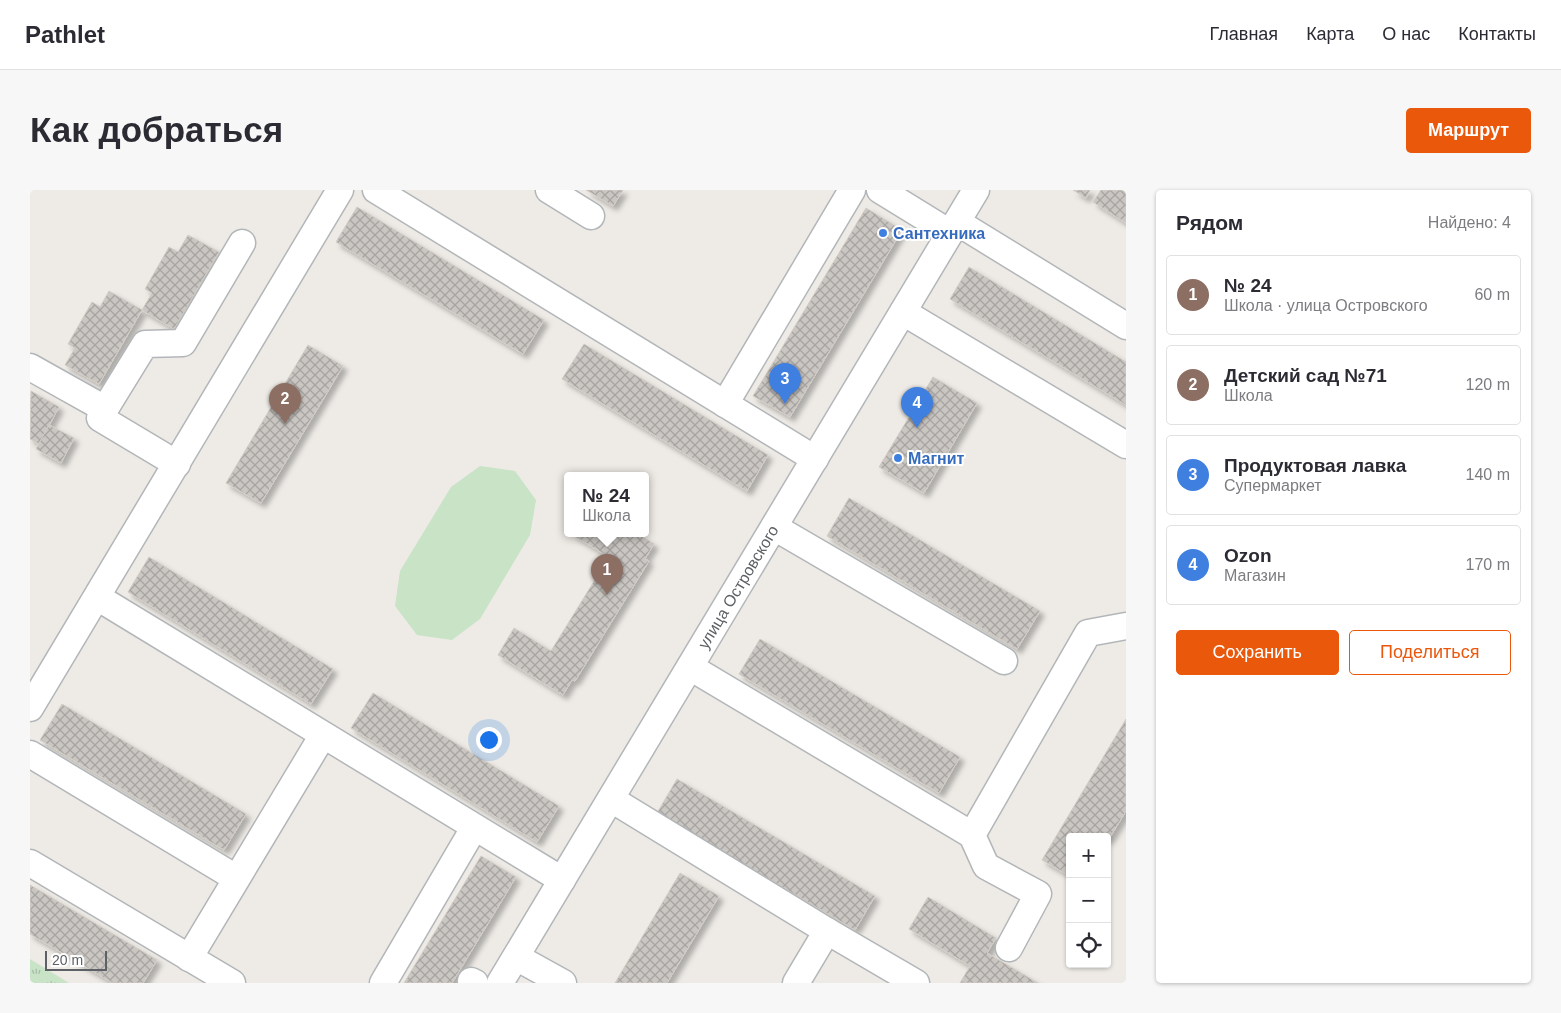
<!DOCTYPE html>
<html lang="ru">
<meta charset="utf-8">
<style>
body{margin:0;font-family:Arial,sans-serif;background:#f7f7f7;color:#2b2b33}
.controls{position:absolute;right:15px;bottom:15px;display:grid;overflow:hidden;border-radius:5px;box-shadow:0 1px 4px #0004}
.controls button{width:45px;height:45px;display:grid;place-items:center;padding:0;border:0;border-bottom:1px solid #e1e1e2;background:#fff;color:#2b2b33;font:25px sans-serif}
.scale{position:absolute;left:15px;bottom:12px;width:62px;box-sizing:border-box;padding-left:5px;border:2px solid #5d6165;border-top:0;font-size:14px;line-height:18px;white-space:nowrap;color:#5d6165;-webkit-text-stroke:4px #fff;paint-order:stroke}
.you{position:absolute;left:458px;top:549px;width:18px;height:18px;margin:-12px;border:4px solid #fff;border-radius:50%;background:#1a73e8;box-shadow:0 0 0 8px #1a73e833}
.badge{display:grid;place-items:center;width:32px;height:32px;border-radius:50%;background:#ea580c;color:#fff;font-size:16px;font-weight:700}
.pin{position:absolute;translate:-50% -41px;filter:drop-shadow(0 1px 2px #0008)}
.pin::after{content:'';position:absolute;top:26px;width:18px;height:15px;background:inherit;clip-path:polygon(0 0,100% 0,50% 100%)}
.popup{position:absolute;left:534px;top:282px;width:85px;height:65px;box-sizing:border-box;display:grid;place-content:center;border-radius:5px;background:#fff;filter:drop-shadow(0 1px 4px #0005);font-size:16px;white-space:nowrap;color:#7c7c81}
.popup b{font-size:19px;color:#2b2b33}
.popup::after{content:'';position:absolute;left:50%;top:100%;margin-left:-10px;border:10px solid transparent;border-top-color:#fff}
.list{margin:0;padding:0;list-style:none}
h2{display:flex;justify-content:space-between;align-items:center;height:65px;margin:0;padding:0 20px;font-size:21px}
h2 small{font-size:16px;font-weight:400;color:#7c7c81}
.list li{display:grid;grid-template-columns:32px 1fr auto;gap:15px;align-items:center;box-sizing:border-box;height:80px;margin:0 10px 10px;padding:0 10px;border:1px solid #e1e1e2;border-radius:5px}
.list b{display:block;font-size:19px;white-space:nowrap}
.list p{margin:0;font-size:16px;white-space:nowrap;color:#7c7c81}
.list em{font-size:16px;font-style:normal;color:#7c7c81}
.actions{display:flex;gap:10px;padding:15px 20px}
.actions a{flex:1;padding:11px 0;border:1px solid #ea580c;border-radius:5px;text-align:center;font-size:18px;color:#ea580c}
.actions .main{background:#ea580c;color:#fff}
.icon{flex:none;width:28px;height:28px;fill:none;stroke:currentColor;stroke-width:2;stroke-linecap:round;stroke-linejoin:round}
.map{position:relative;flex:none;width:1096px;height:793px;overflow:hidden;border-radius:5px}
header{display:flex;align-items:center;gap:30px;box-sizing:border-box;height:70px;padding:0 25px;background:#fff;border-bottom:1px solid #e1e1e2}
header strong{font-size:24px}
nav{display:flex;gap:28px;margin-inline-start:auto;font-size:18px}
.intro{display:flex;align-items:center;justify-content:space-between;box-sizing:border-box;height:120px;padding:0 30px}
h1{margin:0;font-size:35px}
.button{padding:12px 22px;border-radius:5px;background:#ea580c;color:#fff;font-size:18px;font-weight:700}
main{display:flex;gap:30px;padding:0 30px}
aside{flex:1;background:#fff;border-radius:5px;box-shadow:0 1px 4px #0004}
.map>svg:first-child{display:block}
.grass{fill:url(#grass-tufts)}
.pitch{fill:#c8e3c5}
.building{fill:url(#building-cross-hatch);stroke:#d2ccc5;filter:url(#shadow)}
.lines{fill:none;stroke-linecap:round;stroke-linejoin:round}
.minor-casing{stroke:#b3b6b9;stroke-width:29}
.minor{stroke:#fff;stroke-width:26}
.shop-dot{fill:#3f7fe0;stroke:#fff;stroke-width:2}
.labels{text-anchor:middle;dominant-baseline:central;stroke-width:4;stroke-linejoin:round;paint-order:stroke}
.shop-label{font-size:16px;font-weight:bold;fill:#366cbe;stroke:#fff;text-anchor:start}
.street-label{font-size:16px;fill:#5d6165;stroke:#fff}
</style>
<header>
<strong>Pathlet</strong>
<nav><a>Главная</a><a>Карта</a><a>О нас</a><a>Контакты</a></nav>
</header>
<div class="intro"><h1>Как добраться</h1><a class="button">Маршрут</a></div>
<main>
<div class="map">
<svg width="1096" height="793" viewBox="0 0 1096 793">
<defs>
<pattern id="grass-tufts" width="24" height="20" patternUnits="userSpaceOnUse" patternTransform="scale(1.25)"><rect width="24" height="20" fill="#c8e3c5"/><path d="M3 7l-1-3M5 7V3M7 7l1-3M15 17l-1-3M17 17v-4M19 17l1-3" fill="none" stroke="#a6bba4"/></pattern>
<pattern id="building-cross-hatch" width="8" height="8" patternUnits="userSpaceOnUse" patternTransform="scale(1.25)"><rect width="8" height="8" fill="#cac6c2"/><path d="M0 0l8 8M0 8l8-8" fill="none" stroke="#a7a4a1"/></pattern>
<filter id="shadow"><feDropShadow dx="4.5" dy="4.5" stdDeviation="2.5" flood-color="#0004"/></filter>
</defs>
<rect width="100%" height="100%" fill="#eeebe6"/>
<polygon class="grass" points="0,769 39,793 0,793"/>
<polygon class="pitch" points="450,276 485,281 506,310 500,345 450,429 422,450 387,445 365,416 370,381 421,297"/>
<g class="building">
<polygon points="556,0 593,0 583,16"/>
<polygon points="1043,0 1060,0 1056,8"/>
<polygon points="1071,0 1096,0 1096,33 1063,12"/>
<polygon points="327,17 514,130 493,164 306,52"/>
<polygon points="836,18 872,40 760,227 723,206"/>
<polygon points="158,45 189,62 144,139 112,120 122,103 115,99 139,57 148,62"/>
<polygon points="939,77 1096,172 1096,215 920,109"/>
<polygon points="79,101 112,120 69,194 35,175 45,158 38,154 62,112 70,117"/>
<polygon points="554,154 738,265 717,301 532,189"/>
<polygon points="278,155 313,176 231,313 196,293"/>
<polygon points="903,187 947,213 894,303 849,277"/>
<polygon points="1,201 29,217 9,254 0,249"/>
<polygon points="19,235 44,248 31,273 6,259"/>
<polygon points="819,308 1010,421 987,459 797,346"/>
<polygon points="541,344 608,344 624,354 615,369 619,371 545,491 542,490 533,505 468,465 484,438 521,461 579,367"/>
<polygon points="119,367 303,479 281,514 98,402"/>
<polygon points="730,449 930,567 909,603 709,484"/>
<polygon points="343,503 529,616 507,652 321,538"/>
<polygon points="32,514 216,624 194,660 10,550"/>
<polygon points="1096,529 1096,621 1077,652 1077,647 1040,647 1040,686 1012,670"/>
<polygon points="647,589 845,706 825,740 627,623"/>
<polygon points="451,666 486,687 422,793 374,793"/>
<polygon points="650,683 689,706 637,793 585,793"/>
<polygon points="0,695 127,770 113,793 83,793 0,744"/>
<polygon points="898,707 966,748 957,763 1008,793 930,793 940,776 879,739"/>
</g>
<g class="lines">
<defs>
<g id="minor">
<polyline points="346,0 785,269"/>
<polyline points="519,0 561,26"/>
<polyline points="850,0 920,43"/>
<polyline points="927,32 1096,136"/>
<polyline points="873,122 1096,255"/>
<polyline points="0,177 75,219 70,228 147,274"/>
<polyline points="695,214 822,0"/>
<polyline points="75,219 115,154 153,153 212,53"/>
<polyline points="744,337 974,471"/>
<polyline points="67,407 532,690"/>
<polyline points="660,477 942,645 1058,443 1096,436"/>
<polyline points="0,518 310,0"/>
<polyline points="0,564 206,688"/>
<polyline points="581,609 797,741 886,793"/>
<polyline points="942,645 956,676 1008,704 979,758"/>
<polyline points="0,673 202,793"/>
<polyline points="486,767 533,793"/>
<polyline points="159,768 293,545"/>
<polyline points="441,791 445,793"/>
<polyline points="353,793 444,638"/>
<path id="s1" d="M 470,793 L 946,0"/>
<polyline points="766,793 797,741"/>
</g>
</defs>
<use href="#minor" class="minor-casing"/>
<use href="#minor" class="minor"/>
</g>
<g class="shop-dot">
<circle cx="853" cy="43" r="5"/>
<circle cx="868" cy="268" r="5"/>
</g>
<g class="labels">
<g class="shop-label">
<text x="863" y="43">Сантехника</text>
<text x="878" y="268">Магнит</text>
</g>
<g class="street-label">
<text stroke="none"><textPath href="#s1" startOffset="462">улица Островского</textPath></text>
</g>
</g>
</svg>
<div class="controls">
<button>+</button>
<button>−</button>
<button><svg class="icon" aria-label="locate" viewBox="0 0 24 24"><circle cx="12" cy="12" r="6"/><path d="M12 2v4M12 18v4M2 12h4M18 12h4"/></svg></button>
</div>
<div class="scale">20 m</div>
<div class="you"></div>
<div class="pin badge" style="left:577px;top:405px;background:#8d6e63">1</div>
<div class="popup"><b>№ 24</b>Школа</div>
<div class="pin badge" style="left:255px;top:234px;background:#8d6e63">2</div>
<div class="pin badge" style="left:755px;top:214px;background:#3f7fe0">3</div>
<div class="pin badge" style="left:887px;top:238px;background:#3f7fe0">4</div>
</div>
<aside>
<h2>Рядом<small>Найдено: 4</small></h2>
<ul class="list">
<li><span class="badge" style="background:#8d6e63">1</span><div><b>№ 24</b><p>Школа · улица Островского</p></div><em>60 m</em></li>
<li><span class="badge" style="background:#8d6e63">2</span><div><b>Детский сад №71</b><p>Школа</p></div><em>120 m</em></li>
<li><span class="badge" style="background:#3f7fe0">3</span><div><b>Продуктовая лавка</b><p>Супермаркет</p></div><em>140 m</em></li>
<li><span class="badge" style="background:#3f7fe0">4</span><div><b>Ozon</b><p>Магазин</p></div><em>170 m</em></li>
</ul>
<div class="actions"><a class="main">Сохранить</a><a>Поделиться</a></div>
</aside>
</main>
